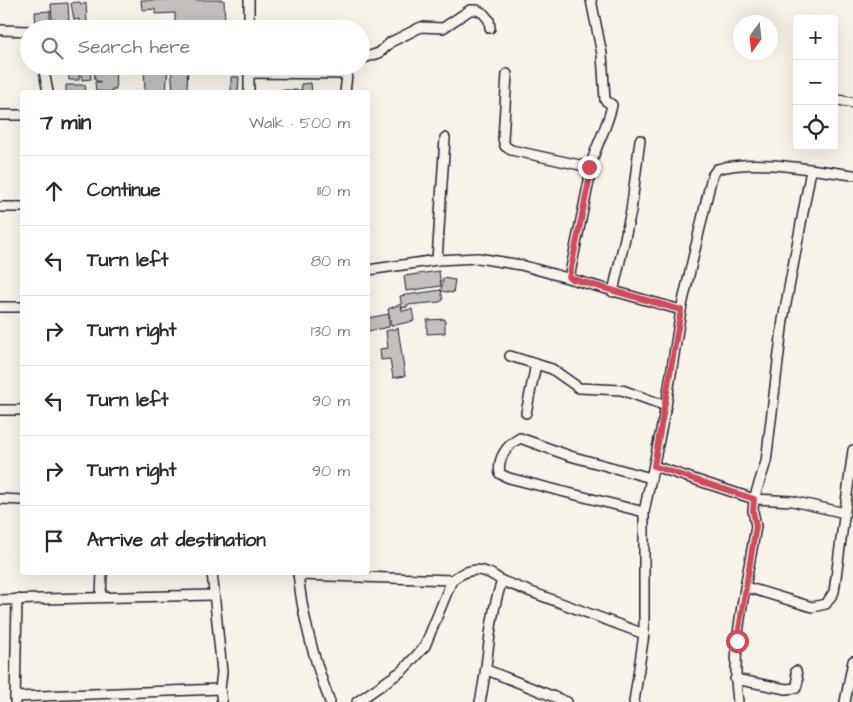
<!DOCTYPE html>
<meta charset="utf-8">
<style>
body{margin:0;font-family:"Architects Daughter",sans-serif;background:#f7f7f7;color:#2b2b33}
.controls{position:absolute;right:15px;top:15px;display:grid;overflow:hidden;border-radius:5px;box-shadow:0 5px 20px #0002}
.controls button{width:45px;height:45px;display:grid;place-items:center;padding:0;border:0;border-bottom:1px solid #e1e1e2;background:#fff;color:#2b2b33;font:25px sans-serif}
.compass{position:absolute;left:733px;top:15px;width:45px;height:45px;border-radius:50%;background:#fff;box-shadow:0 5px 20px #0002;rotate:195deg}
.stop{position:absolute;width:15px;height:15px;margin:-11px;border:4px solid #d1495b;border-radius:50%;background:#fff}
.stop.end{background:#d1495b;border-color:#fff;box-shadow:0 1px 5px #0008}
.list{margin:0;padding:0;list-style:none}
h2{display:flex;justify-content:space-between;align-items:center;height:65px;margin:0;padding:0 20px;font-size:21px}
h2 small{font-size:16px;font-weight:400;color:#7c7c81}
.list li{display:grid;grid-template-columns:32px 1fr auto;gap:15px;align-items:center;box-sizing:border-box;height:70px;padding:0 20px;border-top:1px solid #e1e1e2}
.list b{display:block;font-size:19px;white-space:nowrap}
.list em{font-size:16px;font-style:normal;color:#7c7c81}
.icon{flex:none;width:28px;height:28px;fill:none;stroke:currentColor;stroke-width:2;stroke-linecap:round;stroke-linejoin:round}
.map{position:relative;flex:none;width:853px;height:702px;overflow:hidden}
.search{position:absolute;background:#fff;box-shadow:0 5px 20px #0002;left:20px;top:20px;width:350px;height:55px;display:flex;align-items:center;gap:12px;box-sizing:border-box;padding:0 18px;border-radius:28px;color:#7c7c81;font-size:19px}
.panel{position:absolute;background:#fff;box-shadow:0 5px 20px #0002;left:20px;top:90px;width:350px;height:485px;border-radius:5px}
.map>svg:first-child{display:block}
.building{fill:#c2bfbd;stroke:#22223b}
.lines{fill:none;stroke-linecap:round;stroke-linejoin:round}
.minor-casing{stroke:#22223b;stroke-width:12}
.minor{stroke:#f7f3e8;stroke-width:9}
.route{stroke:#d1495b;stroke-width:6}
</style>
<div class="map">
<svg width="853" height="702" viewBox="0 0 853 702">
<rect width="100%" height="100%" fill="#f7f3e8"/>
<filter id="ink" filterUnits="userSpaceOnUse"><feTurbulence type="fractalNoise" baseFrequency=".02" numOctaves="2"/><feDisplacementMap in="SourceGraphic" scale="10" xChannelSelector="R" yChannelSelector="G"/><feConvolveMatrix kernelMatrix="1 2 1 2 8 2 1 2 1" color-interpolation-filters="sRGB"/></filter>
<g filter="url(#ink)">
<g class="building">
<polygon points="141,0 224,0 225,22 175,25 175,13 155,14 155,9 142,10"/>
<polygon points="80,2 81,5 86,3 87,22 79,23 79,19 74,20 71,3"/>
<polygon points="68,3 69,20 65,20 65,24 56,25 56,20 52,20 51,4"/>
<polygon points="50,11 50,26 36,29 35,12"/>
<polygon points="68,66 90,66 91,79 82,80 82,76 79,76 79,80 69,80"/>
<polygon points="115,66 116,89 112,89 112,92 96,91 95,82 101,82 95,80 94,68"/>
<polygon points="144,66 168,66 166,92 145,92"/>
<polygon points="171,66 188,66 187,90 173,91"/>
<polygon points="232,66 237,66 237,74 231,74"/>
<polygon points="231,77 239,77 238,92 231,91"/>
<polygon points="311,83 312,92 302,92 301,84"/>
<polygon points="66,85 85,85 86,92 66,92"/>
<rect x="279" y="90" width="22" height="2"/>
<polygon points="439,271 441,286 406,291 404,276"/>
<polygon points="443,278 455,280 453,293 441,291"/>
<polygon points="441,290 443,300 440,302 407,305 407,307 402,308 400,296"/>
<polygon points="401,304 402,311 412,309 414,321 391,326 388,309"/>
<polygon points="389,314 389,327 368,331 368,318"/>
<polygon points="445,319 445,333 427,334 427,320"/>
<polygon points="398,328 405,376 393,378 390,359 381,360 380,349 388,348 386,331"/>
</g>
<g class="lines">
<defs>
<g id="minor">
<polyline points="130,29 161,29"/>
<polyline points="249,29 249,0"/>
<polyline points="2,30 29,31"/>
<polyline points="361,59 379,53 391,42 421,27 443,28 470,10 477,10 483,13 489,20 490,28"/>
<polyline points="43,66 48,92"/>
<polyline points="249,66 249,92"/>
<polyline points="249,73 346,74"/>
<polyline points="507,74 503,139 505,146 511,150 589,167"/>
<polyline points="345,92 348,66"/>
<polyline points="834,99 853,103"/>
<polyline points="0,115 22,115"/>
<polyline points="811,170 783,320 766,462 754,499 792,501 845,513"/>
<polyline points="0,207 22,207"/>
<polyline points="437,260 445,138"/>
<polyline points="368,270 437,260 478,258 521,265 681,310"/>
<path d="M 569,278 L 589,181 C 589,154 607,132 612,105 L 605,100 L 602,54 L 591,0"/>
<polyline points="613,292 631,211 640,140"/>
<polyline points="0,307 22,307"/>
<polyline points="510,356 552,369 579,388 622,390 666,406"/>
<polyline points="0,410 22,410"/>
<polyline points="526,413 536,364"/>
<path d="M 654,466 L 754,499 L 753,511 L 756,526 C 747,583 730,645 738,702"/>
<polyline points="0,499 22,500"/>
<path d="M 644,512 L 509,478 L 500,474 C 497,458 507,445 520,438 L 570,456 L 651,478"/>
<path d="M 298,572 C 302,617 314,660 330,702"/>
<polyline points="298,575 452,580"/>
<polyline points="746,587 812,607 826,604 834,592 853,450"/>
<polyline points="101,596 102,572"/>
<polyline points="0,600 213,595"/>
<polyline points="487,670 567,702"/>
<polyline points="735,679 786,689 796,688 798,681 796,671"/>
<polyline points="220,689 222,702"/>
<polyline points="15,697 220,689 222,672 212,572"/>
<polyline points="15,702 17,599"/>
<path d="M 357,702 L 403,670 L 425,646 L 452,580 C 471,566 484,567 502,581 L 644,634"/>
<path d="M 480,702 C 489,662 488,620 502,581"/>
<path d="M 634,702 L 644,634 L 644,512 L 666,406 L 681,310 L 712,176 L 717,169 C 756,158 813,170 853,175"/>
<polyline points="845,702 853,661"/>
</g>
</defs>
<use href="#minor" class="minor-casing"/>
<use href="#minor" class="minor"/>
</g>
</g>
<g class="lines" filter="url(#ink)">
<polyline class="route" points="589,167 589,181 569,278 681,310 654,466 754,499 753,511 756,526 737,641"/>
</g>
</svg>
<div class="controls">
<button>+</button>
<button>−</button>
<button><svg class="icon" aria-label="locate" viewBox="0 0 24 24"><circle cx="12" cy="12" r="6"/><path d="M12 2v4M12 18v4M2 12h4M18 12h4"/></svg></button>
</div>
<svg class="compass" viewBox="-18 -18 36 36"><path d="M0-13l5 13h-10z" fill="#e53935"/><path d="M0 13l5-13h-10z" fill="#7c7c81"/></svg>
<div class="stop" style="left:737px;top:641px"></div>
<div class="stop end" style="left:589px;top:167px"></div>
<div class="search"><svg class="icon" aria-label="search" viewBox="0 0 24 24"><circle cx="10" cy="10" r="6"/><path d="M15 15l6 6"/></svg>Search here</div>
<section class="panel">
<h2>7 min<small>Walk · 500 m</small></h2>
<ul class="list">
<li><svg class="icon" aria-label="ahead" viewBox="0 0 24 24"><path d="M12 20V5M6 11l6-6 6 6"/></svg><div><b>Continue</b></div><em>110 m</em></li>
<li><svg class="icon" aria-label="left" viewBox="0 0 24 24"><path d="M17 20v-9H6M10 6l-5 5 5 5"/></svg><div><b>Turn left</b></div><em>80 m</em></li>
<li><svg class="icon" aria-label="right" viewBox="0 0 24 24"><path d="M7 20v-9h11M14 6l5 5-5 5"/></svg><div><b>Turn right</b></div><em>130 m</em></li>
<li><svg class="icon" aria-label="left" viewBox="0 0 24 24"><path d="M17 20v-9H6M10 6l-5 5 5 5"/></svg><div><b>Turn left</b></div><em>90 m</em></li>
<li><svg class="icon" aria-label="right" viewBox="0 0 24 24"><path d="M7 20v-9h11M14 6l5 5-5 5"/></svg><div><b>Turn right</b></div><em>90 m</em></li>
<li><svg class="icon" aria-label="arrive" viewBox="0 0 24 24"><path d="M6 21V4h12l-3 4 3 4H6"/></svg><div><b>Arrive at destination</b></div></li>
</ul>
</section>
</div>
